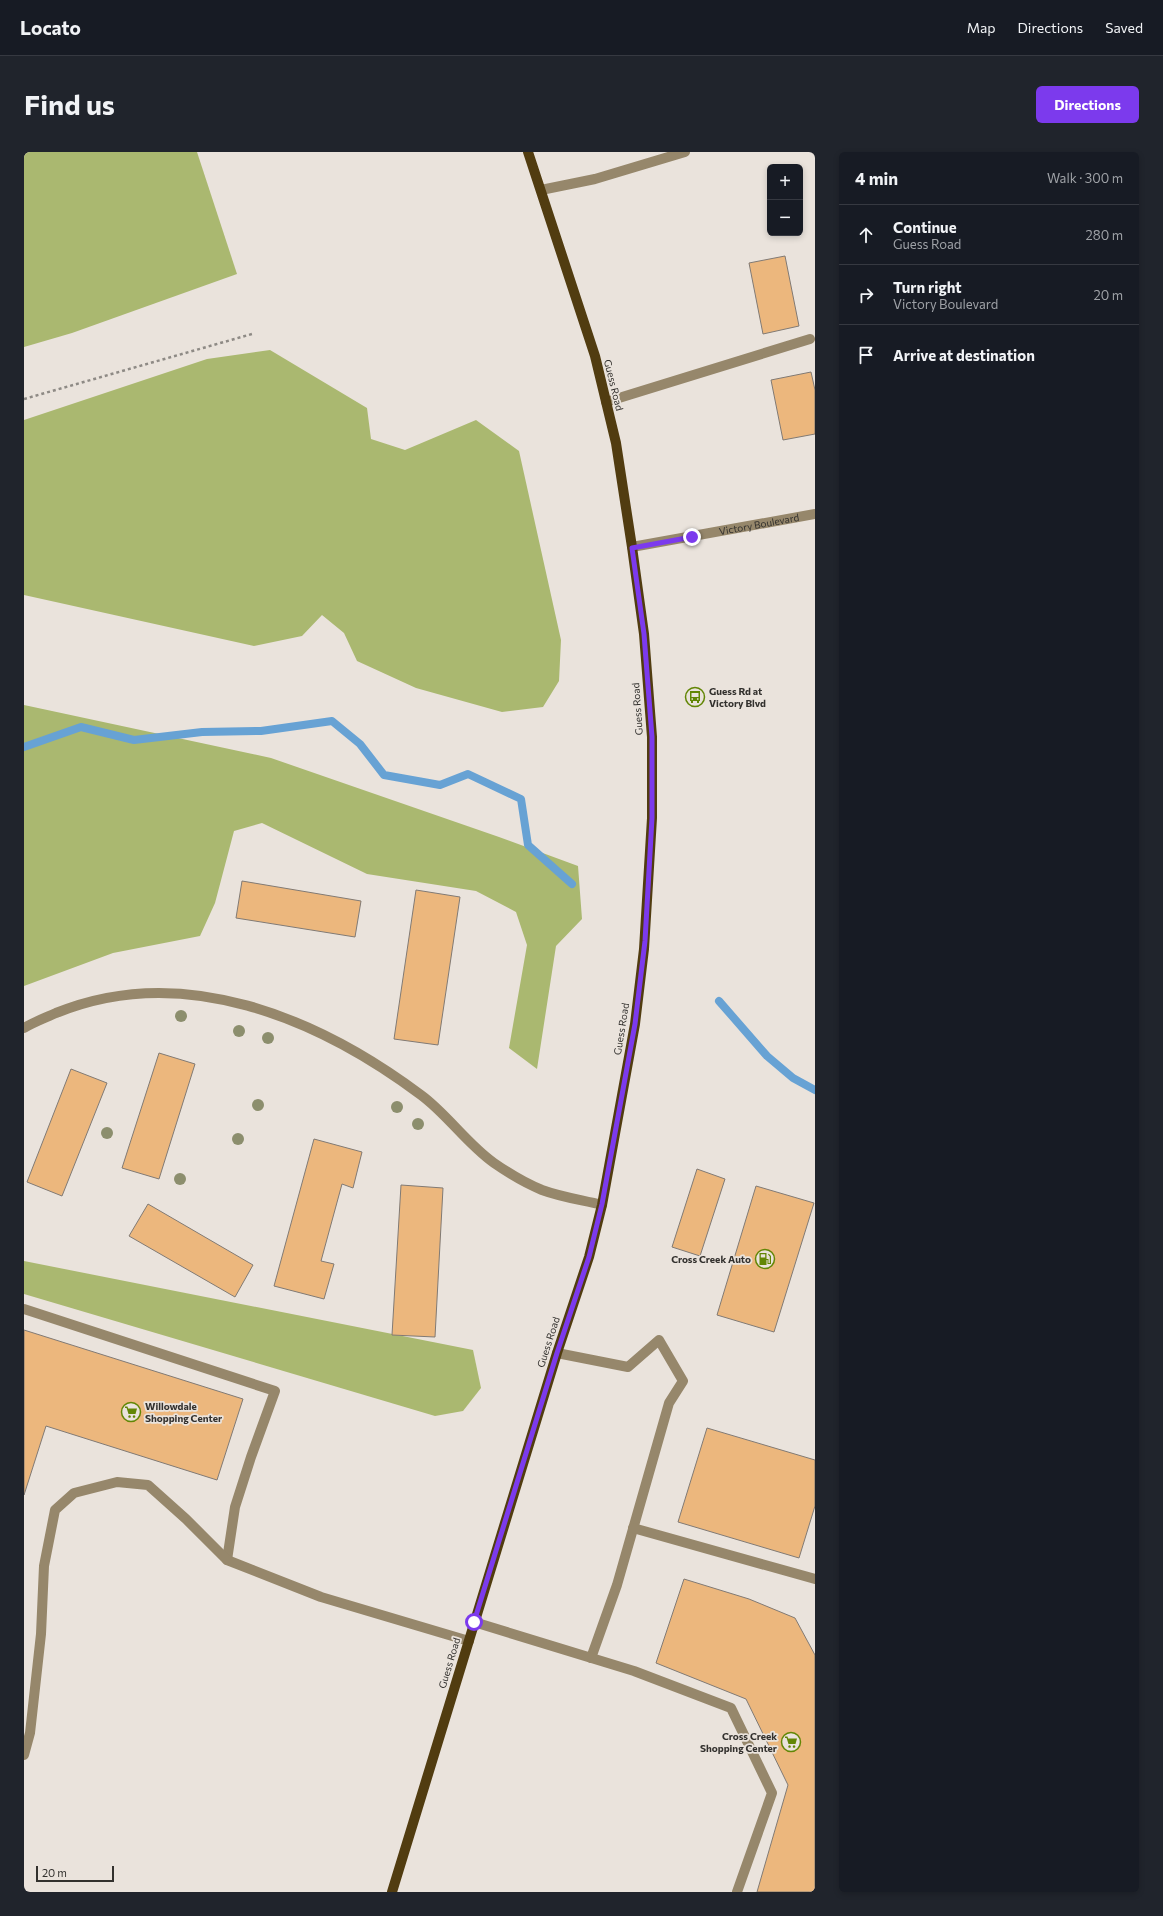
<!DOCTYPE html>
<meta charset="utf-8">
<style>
body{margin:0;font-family:Commissioner,sans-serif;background:#20242c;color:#f1f3f6}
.controls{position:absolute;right:12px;top:12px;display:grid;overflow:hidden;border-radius:6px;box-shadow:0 2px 6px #0003}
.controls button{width:36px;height:36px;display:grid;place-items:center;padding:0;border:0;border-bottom:1px solid #363941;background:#171b24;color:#f1f3f6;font:20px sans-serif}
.scale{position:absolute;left:12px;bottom:10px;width:78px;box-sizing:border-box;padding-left:4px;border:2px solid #33312e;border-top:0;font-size:11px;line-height:14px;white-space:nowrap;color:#33312e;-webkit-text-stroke:3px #eae3dc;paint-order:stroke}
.stop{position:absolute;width:12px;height:12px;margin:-9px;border:3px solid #7c3aed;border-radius:50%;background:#fff}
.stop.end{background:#7c3aed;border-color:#fff;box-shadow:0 1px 4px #0008}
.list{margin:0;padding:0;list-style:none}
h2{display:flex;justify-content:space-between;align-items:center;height:52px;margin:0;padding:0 16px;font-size:17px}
h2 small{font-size:13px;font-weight:400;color:#9ea1a6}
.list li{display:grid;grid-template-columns:26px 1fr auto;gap:12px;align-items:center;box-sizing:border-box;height:60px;padding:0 16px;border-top:1px solid #363941}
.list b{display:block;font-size:15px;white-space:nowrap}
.list p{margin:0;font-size:13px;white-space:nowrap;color:#9ea1a6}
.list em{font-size:13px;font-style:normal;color:#9ea1a6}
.icon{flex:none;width:22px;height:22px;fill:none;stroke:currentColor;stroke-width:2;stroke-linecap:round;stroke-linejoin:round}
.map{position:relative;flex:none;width:791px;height:1740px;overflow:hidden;border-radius:6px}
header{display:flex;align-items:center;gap:24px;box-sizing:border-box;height:56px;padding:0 20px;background:#171b24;border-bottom:1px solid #363941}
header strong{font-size:19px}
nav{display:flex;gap:22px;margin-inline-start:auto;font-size:14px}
.intro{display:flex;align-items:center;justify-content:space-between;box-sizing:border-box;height:96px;padding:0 24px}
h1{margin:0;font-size:28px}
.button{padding:10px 18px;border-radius:6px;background:#7c3aed;color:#fff;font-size:14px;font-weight:700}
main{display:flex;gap:24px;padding:0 24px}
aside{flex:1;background:#171b24;border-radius:6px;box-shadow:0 2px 6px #0003}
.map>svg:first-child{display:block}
.forest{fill:#aab870}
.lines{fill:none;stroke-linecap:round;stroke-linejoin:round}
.stream{stroke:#67a2d4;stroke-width:8}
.building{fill:#ecb77d;stroke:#817a74}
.path{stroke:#8e8a85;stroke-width:2.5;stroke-dasharray:3 3;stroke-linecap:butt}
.minor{stroke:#96876b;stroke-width:10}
.major{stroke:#513c10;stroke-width:10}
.tree{fill:#8c8e6d}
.route{stroke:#7c3aed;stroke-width:5}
.labels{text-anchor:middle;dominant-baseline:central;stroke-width:3.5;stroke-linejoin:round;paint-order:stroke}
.street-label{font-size:10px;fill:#33312e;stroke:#eae3dc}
.poi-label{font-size:10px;font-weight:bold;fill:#33312e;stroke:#eae3dc;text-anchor:start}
</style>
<header>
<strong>Locato</strong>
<nav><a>Map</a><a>Directions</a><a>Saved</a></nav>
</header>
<div class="intro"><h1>Find us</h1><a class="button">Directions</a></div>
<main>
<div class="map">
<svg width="791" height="1740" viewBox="0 0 791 1740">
<rect width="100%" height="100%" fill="#eae3dc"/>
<g class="forest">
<polygon points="0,0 173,0 213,122 48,181 0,195"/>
<polygon points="246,198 343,256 347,287 381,298 452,268 495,299 537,488 535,529 519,555 478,560 392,536 333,509 320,481 298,463 278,484 230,494 0,443 0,268 183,207"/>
<polygon points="0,553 247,606 475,685 554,714 558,767 532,794 513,917 485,896 503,793 492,760 452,739 343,722 238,671 210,679 191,751 176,784 89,801 0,834"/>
<polygon points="0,1109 449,1198 457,1236 439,1259 411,1264 0,1142"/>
</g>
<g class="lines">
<g class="stream">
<polyline points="0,595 57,575 110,588 178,580 237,579 308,569 336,592 360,623 416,633 444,622 497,647 504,693 548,732"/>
<polyline points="695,849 743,904 769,926 791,938"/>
</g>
</g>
<g class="building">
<polygon points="761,104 775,174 739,182 725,111"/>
<polygon points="787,220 791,238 791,282 759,288 747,228"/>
<polygon points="218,729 337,749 331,785 212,766"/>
<polygon points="392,738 436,745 414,893 370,887"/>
<polygon points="135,901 171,912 135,1027 98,1016"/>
<polygon points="47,917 83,931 38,1044 3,1030"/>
<polygon points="290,987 338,1000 329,1036 318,1032 297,1109 310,1112 300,1147 250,1134"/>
<polygon points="673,1017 701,1027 676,1104 648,1095"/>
<polygon points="377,1033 419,1036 411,1185 368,1183"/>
<polygon points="732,1034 790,1051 750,1180 693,1163"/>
<polygon points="124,1052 229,1113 211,1145 105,1084"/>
<polygon points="0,1178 219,1247 193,1328 22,1274 0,1343"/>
<polygon points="683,1276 791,1308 791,1354 775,1406 654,1370"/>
<polygon points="660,1427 725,1447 771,1466 791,1503 791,1740 733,1740 764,1633 722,1547 632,1511"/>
</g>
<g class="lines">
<polyline class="path" points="0,247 228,182"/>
<g class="minor">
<polyline points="517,38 571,27 661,0"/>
<polyline points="582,250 786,187"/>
<path id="s1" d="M 608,395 L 791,362"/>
<path d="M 0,876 C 10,870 21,866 32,861 C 159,809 294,866 397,943 C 423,962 443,992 470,1011 C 483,1020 503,1032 518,1038 C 537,1045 558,1048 578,1053"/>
<polyline points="0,1157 251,1239 227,1305 211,1355 203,1408"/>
<polyline points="533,1201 604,1215 635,1188 659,1229 645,1251 593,1433 567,1506"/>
<polyline points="609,1376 791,1427"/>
<polyline points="450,1470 610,1519 707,1556 748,1641 713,1740"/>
<polyline points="0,1603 6,1581 17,1482 20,1414 31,1358 50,1341 93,1330 124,1333 162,1367 203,1408 297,1445 445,1489"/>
</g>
<polyline class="major" points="368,1740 533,1201 565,1105 578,1053 611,872 620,797 628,666 628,585 620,482 608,395 592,291 571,204 504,0"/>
</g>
<g class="tree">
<circle cx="157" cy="864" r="6"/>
<circle cx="215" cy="879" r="6"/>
<circle cx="244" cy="886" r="6"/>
<circle cx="234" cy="953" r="6"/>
<circle cx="373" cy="955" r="6"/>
<circle cx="394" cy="972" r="6"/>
<circle cx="83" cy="981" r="6"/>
<circle cx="214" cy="987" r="6"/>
<circle cx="156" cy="1027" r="6"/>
</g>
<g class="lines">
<polyline class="route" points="450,1470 533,1201 565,1105 578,1052 611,872 621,789 628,666 628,585 620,482 608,396 668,385"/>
</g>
<defs>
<symbol id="bus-ring" viewBox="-11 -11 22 22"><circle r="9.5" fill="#eae3dc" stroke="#628605" stroke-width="1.5"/><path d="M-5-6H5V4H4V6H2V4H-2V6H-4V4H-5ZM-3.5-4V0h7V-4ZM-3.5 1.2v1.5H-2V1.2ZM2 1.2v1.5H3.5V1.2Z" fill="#628605"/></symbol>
<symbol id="fuel-ring" viewBox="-11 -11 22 22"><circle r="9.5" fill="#eae3dc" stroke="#628605" stroke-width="1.5"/><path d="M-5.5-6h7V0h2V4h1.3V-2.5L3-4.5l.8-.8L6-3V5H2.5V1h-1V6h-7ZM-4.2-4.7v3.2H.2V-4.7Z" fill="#628605"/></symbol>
<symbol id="supermarket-ring" viewBox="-11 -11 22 22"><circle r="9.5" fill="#eae3dc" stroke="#628605" stroke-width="1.5"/><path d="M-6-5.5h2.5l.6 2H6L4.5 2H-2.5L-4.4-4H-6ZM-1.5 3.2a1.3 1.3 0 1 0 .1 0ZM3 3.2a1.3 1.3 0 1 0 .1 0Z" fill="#628605"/></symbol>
</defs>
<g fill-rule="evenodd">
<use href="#bus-ring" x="660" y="534" width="22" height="22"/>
<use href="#fuel-ring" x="730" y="1096" width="22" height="22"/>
<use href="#supermarket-ring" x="96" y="1249" width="22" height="22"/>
<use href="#supermarket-ring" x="756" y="1579" width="22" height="22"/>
</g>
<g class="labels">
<g class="street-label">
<text transform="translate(590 233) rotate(76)">Guess Road</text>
<text stroke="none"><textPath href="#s1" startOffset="129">Victory Boulevard</textPath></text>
<text transform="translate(613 557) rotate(-94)">Guess Road</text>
<text transform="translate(597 877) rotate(-81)">Guess Road</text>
<text transform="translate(524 1190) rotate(-72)">Guess Road</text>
<text transform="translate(425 1511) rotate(-73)">Guess Road</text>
</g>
<g class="poi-label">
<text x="685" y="539">Guess Rd at<tspan x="685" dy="12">Victory Blvd</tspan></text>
<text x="727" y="1107" text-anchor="end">Cross Creek Auto</text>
<text x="121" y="1254">Willowdale<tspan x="121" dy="12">Shopping Center</tspan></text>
<text x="753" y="1584" text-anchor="end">Cross Creek<tspan x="753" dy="12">Shopping Center</tspan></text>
</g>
</g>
</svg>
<div class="controls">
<button>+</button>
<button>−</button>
</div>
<div class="scale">20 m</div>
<div class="stop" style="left:450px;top:1470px"></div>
<div class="stop end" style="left:668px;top:385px"></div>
</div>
<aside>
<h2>4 min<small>Walk · 300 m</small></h2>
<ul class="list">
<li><svg class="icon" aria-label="ahead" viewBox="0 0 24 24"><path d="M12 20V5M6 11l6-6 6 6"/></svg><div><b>Continue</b><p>Guess Road</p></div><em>280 m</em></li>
<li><svg class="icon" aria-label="right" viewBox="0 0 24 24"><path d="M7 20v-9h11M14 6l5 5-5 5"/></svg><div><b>Turn right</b><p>Victory Boulevard</p></div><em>20 m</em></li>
<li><svg class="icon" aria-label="arrive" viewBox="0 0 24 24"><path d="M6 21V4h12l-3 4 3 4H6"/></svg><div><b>Arrive at destination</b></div></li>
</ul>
</aside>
</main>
